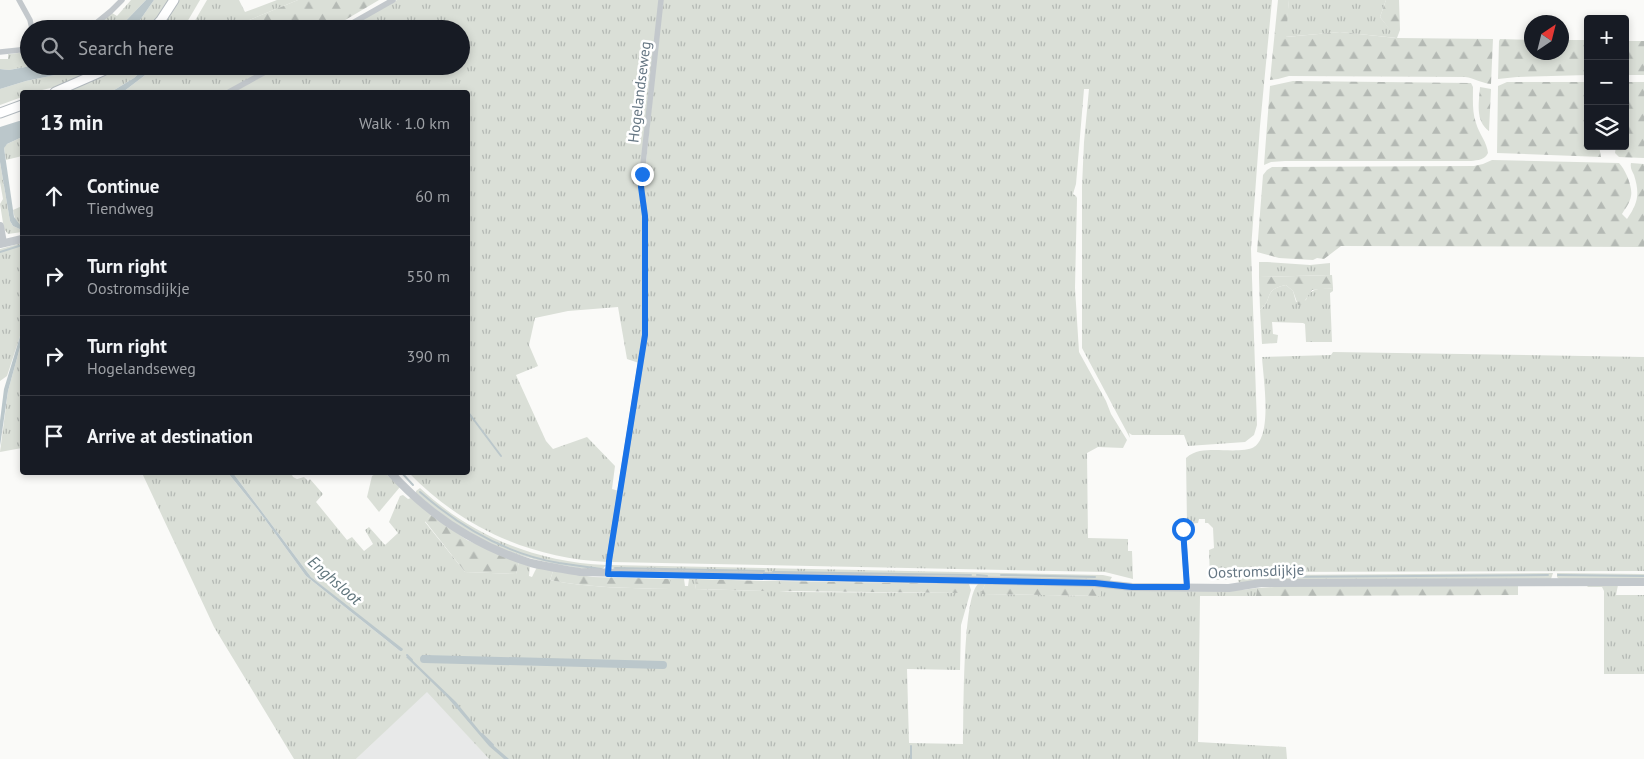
<!DOCTYPE html>
<meta charset="utf-8">
<style>
body{margin:0;font-family:"PT Sans",sans-serif;background:#242831;color:#f1f3f6}
.controls{position:absolute;right:15px;top:15px;display:grid;overflow:hidden;border-radius:5px;box-shadow:0 2px 8px #0003}
.controls button{width:45px;height:45px;display:grid;place-items:center;padding:0;border:0;border-bottom:1px solid #363941;background:#171b24;color:#f1f3f6;font:25px sans-serif}
.compass{position:absolute;left:1524px;top:15px;width:45px;height:45px;border-radius:50%;background:#171b24;box-shadow:0 2px 8px #0003;rotate:35deg}
.stop{position:absolute;width:15px;height:15px;margin:-11px;border:4px solid #1a73e8;border-radius:50%;background:#fff}
.stop.end{background:#1a73e8;border-color:#fff;box-shadow:0 1px 5px #0008}
.list{margin:0;padding:0;list-style:none}
h2{display:flex;justify-content:space-between;align-items:center;height:65px;margin:0;padding:0 20px;font-size:21px}
h2 small{font-size:16px;font-weight:400;color:#9ea1a6}
.list li{display:grid;grid-template-columns:32px 1fr auto;gap:15px;align-items:center;box-sizing:border-box;height:80px;padding:0 20px;border-top:1px solid #363941}
.list b{display:block;font-size:19px;white-space:nowrap}
.list p{margin:0;font-size:16px;white-space:nowrap;color:#9ea1a6}
.list em{font-size:16px;font-style:normal;color:#9ea1a6}
.icon{flex:none;width:28px;height:28px;fill:none;stroke:currentColor;stroke-width:2;stroke-linecap:round;stroke-linejoin:round}
.map{position:relative;flex:none;width:1644px;height:759px;overflow:hidden}
.search{position:absolute;background:#171b24;box-shadow:0 2px 8px #0003;left:20px;top:20px;width:450px;height:55px;display:flex;align-items:center;gap:12px;box-sizing:border-box;padding:0 18px;border-radius:28px;color:#9ea1a6;font-size:19px}
.panel{position:absolute;background:#171b24;box-shadow:0 2px 8px #0003;left:20px;top:90px;width:450px;height:385px;border-radius:5px}
.map>svg:first-child{display:block}
.built{fill:#e8e9e9}
.grass{fill:url(#grass-tufts)}
.forest{fill:url(#forest-firs)}
.water{fill:#bbc7cb}
.lines{fill:none;stroke-linecap:round;stroke-linejoin:round}
.stream{stroke:#bbc7cb;stroke-width:2}
.canal{stroke:#bbc7cb;stroke-width:8}
.secondary-casing{stroke:#b3babf;stroke-width:11}
.minor{stroke:#c3c8cc;stroke-width:5.5}
.tertiary{stroke:#c3c8cc;stroke-width:8}
.secondary{stroke:#fff;stroke-width:9}
.route{stroke:#1a73e8;stroke-width:6}
.labels{text-anchor:middle;dominant-baseline:central;stroke-width:5;stroke-linejoin:round;paint-order:stroke}
.street-label{font-size:15px;fill:#657683;stroke:#fff}
.water-label{font-size:16px;font-style:italic;fill:#60757c;stroke:#fff}
</style>
<div class="map">
<svg width="1644" height="759" viewBox="0 0 1644 759">
<defs>
<pattern id="grass-tufts" width="24" height="20" patternUnits="userSpaceOnUse" patternTransform="scale(1.25)"><rect width="24" height="20" fill="#dadfd7"/><path d="M3 7l-1-3M5 7V3M7 7l1-3M15 17l-1-3M17 17v-4M19 17l1-3" fill="none" stroke="#b4b9b4"/></pattern>
<pattern id="forest-firs" width="22" height="20" patternUnits="userSpaceOnUse" patternTransform="scale(1.25)"><rect width="22" height="20" fill="#dadfd7"/><path d="M5 1l3.5 6h-7zM16 11l3.5 6h-7z" fill="#b4b9b4"/></pattern>
</defs>
<rect width="100%" height="100%" fill="#fafaf8"/>
<polygon class="built" points="427,691 489,759 356,759"/>
<g class="grass">
<polygon points="131,0 146,0 118,29 93,29 112,13 117,16"/>
<polygon points="154,0 170,0 148,29 131,29 138,23"/>
<polygon points="178,0 200,0 183,29 158,29"/>
<polygon points="207,0 239,0 245,12 277,0 298,0 247,21 249,29 190,29"/>
<path d="M 397,0 L 659,0 L 649,97 L 642,207 L 644,326 L 639,363 L 627,359 L 618,307 L 568,311 L 535,318 L 529,345 L 538,366 L 516,375 L 546,441 L 553,449 L 587,437 L 615,466 L 612,489 L 619,491 L 607,562 C 529,558 463,528 409,473 L 468,472 L 468,92 L 234,92 L 280,66 L 461,66 L 461,29 L 346,29 Z"/>
<polygon points="662,0 1272,0 1260,126 1251,249 1257,425 1254,435 1245,442 1188,446 1184,435 1132,435 1129,433 1130,438 1082,348 1082,186 1084,142 1089,89 1084,89 1076,184 1073,194 1076,196 1077,198 1075,288 1079,352 1106,401 1111,414 1127,440 1123,448 1098,447 1087,453 1088,538 1128,539 1128,551 1132,551 1133,579 1105,572 611,562 646,335 643,193"/>
<polygon points="1289,0 1386,0 1380,17 1397,38 1340,32 1285,37"/>
<polygon points="29,52 29,66 31,66 9,70 0,69 0,59 8,59 8,54"/>
<path d="M 73,66 L 102,66 C 78,79 51,92 22,92 L 22,97 L 0,105 L 0,89 L 26,81 L 55,75 Z"/>
<polygon points="116,66 147,66 134,78 111,92 67,92"/>
<polygon points="157,66 272,66 225,92 123,92"/>
<polygon points="22,137 22,156 6,160 4,148 5,145"/>
<polygon points="0,162 10,221 13,226 22,230 21,226 15,219 13,210 22,206 22,232 8,234 4,229 0,204 3,199 0,182"/>
<polygon points="22,243 22,330 7,376 0,381 0,249"/>
<polygon points="1259,262 1267,262 1310,265 1330,263 1330,275 1259,277"/>
<path d="M 1286,285 L 1293,291 L 1296,302 L 1306,300 C 1310,287 1321,289 1333,288 L 1333,291 L 1330,293 L 1332,342 L 1306,342 L 1305,324 L 1303,323 L 1272,322 L 1273,334 L 1278,335 L 1277,343 L 1262,344 L 1260,310 C 1274,299 1262,290 1286,285 Z"/>
<polygon points="22,340 22,448 0,452 8,391"/>
<path d="M 1333,352 L 1644,357 L 1644,571 L 1256,572 L 1227,580 L 1210,580 L 1209,550 L 1214,548 L 1213,528 L 1208,523 L 1205,523 L 1205,519 L 1199,519 L 1198,523 L 1187,524 L 1186,458 C 1195,450 1204,450 1215,450 C 1225,450 1246,452 1254,447 C 1273,435 1263,377 1262,357 L 1331,355 Z"/>
<path d="M 142,473 L 228,473 L 258,510 L 306,576 L 400,651 L 402,651 L 311,577 L 233,473 L 291,473 L 293,477 L 297,479 L 304,477 L 308,481 L 310,479 L 323,494 L 316,502 L 347,540 L 352,537 L 364,551 L 373,544 L 365,530 L 369,527 L 385,545 L 398,533 L 389,522 L 400,496 L 403,495 L 408,499 L 411,498 L 431,515 L 425,522 L 465,572 L 516,574 L 519,562 L 530,565 L 529,576 L 532,577 L 537,567 L 553,571 L 550,580 C 590,588 629,588 669,589 L 670,579 L 684,579 L 685,586 L 688,586 L 689,579 L 697,579 L 695,589 L 766,591 L 766,581 L 779,581 L 779,591 L 794,592 L 962,593 L 962,584 L 969,584 L 971,590 L 961,625 L 960,670 L 907,669 L 909,743 L 963,744 C 964,717 962,599 978,584 L 985,584 L 981,594 L 1101,596 L 1101,587 C 1126,591 1150,590 1175,590 C 1203,591 1230,592 1257,588 L 1256,596 L 1200,596 L 1198,742 L 1286,747 L 1287,759 L 489,759 L 427,692 L 356,759 L 294,759 L 214,627 Z"/>
<polygon points="377,473 385,473 400,487 379,512 367,497 372,476"/>
<path d="M 420,488 C 472,536 535,562 606,565 L 601,571 C 557,566 511,557 472,535 C 452,523 434,508 416,494 L 416,491 Z"/>
<polygon points="611,565 1103,575 1112,577 1109,582 613,569"/>
<polygon points="1553,573 1551,579 1241,584 1238,581 1238,579 1259,575"/>
<polygon points="1557,573 1644,574 1644,579 1559,579 1557,577"/>
<polygon points="1589,585 1618,585 1616,595 1644,595 1644,674 1604,674 1604,591 1602,587 1587,587"/>
</g>
<g class="forest">
<polygon points="298,0 379,0 330,29 249,29 247,21"/>
<path d="M 1278,0 L 1289,0 L 1286,37 L 1340,32 L 1396,38 L 1380,17 L 1386,0 L 1399,0 L 1400,30 L 1397,38 L 1493,39 L 1491,84 C 1484,84 1474,78 1465,77 L 1289,76 L 1278,79 L 1270,80 Z"/>
<polygon points="1500,39 1531,40 1532,52 1562,52 1562,40 1588,40 1588,75 1517,77 1498,79 1499,41"/>
<rect x="1625" y="41" width="19" height="34"/>
<path d="M 1293,81 L 1471,83 L 1473,87 C 1473,99 1472,112 1476,123 C 1479,134 1487,142 1488,153 C 1485,160 1478,160 1471,161 L 1285,161 L 1271,162 L 1264,165 L 1270,86 Z"/>
<polygon points="1507,82 1588,82 1588,146 1599,146 1601,157 1497,153 1498,86"/>
<polygon points="1625,82 1644,82 1644,158 1619,157 1615,153 1616,146 1625,146"/>
<path d="M 1480,87 L 1491,89 L 1489,131 C 1475,121 1479,102 1480,87 Z"/>
<path d="M 1492,160 L 1619,163 C 1625,169 1633,187 1631,196 C 1630,203 1625,209 1622,214 L 1627,219 C 1638,203 1640,194 1634,175 C 1632,171 1630,168 1631,163 L 1644,164 L 1644,247 L 1341,246 L 1324,259 L 1317,258 L 1313,260 L 1279,258 L 1257,252 L 1263,175 L 1267,170 L 1272,167 L 1474,166 L 1483,164 Z"/>
<path d="M 1332,275 L 1333,288 L 1312,290 L 1302,305 L 1298,305 L 1293,291 L 1286,285 C 1262,290 1274,299 1260,310 L 1259,277 Z"/>
<polygon points="431,515 467,540 519,562 516,574 465,572 425,521"/>
<path d="M 553,571 L 593,577 L 670,579 L 670,589 C 629,588 590,588 550,580 Z"/>
<polygon points="697,579 766,581 766,591 695,589"/>
<polygon points="779,581 962,584 962,593 778,591"/>
<polygon points="985,584 1096,586 1101,587 1101,596 981,594"/>
<polygon points="1307,585 1518,585 1518,595 1256,596 1257,588"/>
</g>
<g class="water">
<polygon points="146,0 154,0 138,23 131,29 118,29"/>
<polygon points="31,66 37,66 41,69 53,66 73,66 55,75 26,81 0,89 0,69 9,70"/>
<polygon points="147,66 157,66 123,92 111,92 134,78"/>
<polygon points="19,121 22,121 22,137 7,144 4,148 14,217 21,226 22,230 13,226 10,221 0,162 0,127"/>
<polygon points="22,330 22,340 8,391 0,446 0,421 4,389"/>
<polygon points="228,473 233,473 311,577 403,649 402,651 400,651 306,576 258,510"/>
<polygon points="408,656 456,702 487,740 509,759 504,759 489,746 448,698 406,657"/>
</g>
<g class="lines">
<g class="stream">
<polyline points="0,252 22,245"/>
<polyline points="468,412 501,456"/>
<polyline points="401,472 413,485"/>
<path d="M 420,492 C 460,527 506,554 559,563 C 573,565 587,567 601,569"/>
<polyline points="615,568 764,571"/>
<polyline points="773,572 971,575"/>
<polyline points="977,575 987,576"/>
<polyline points="1001,575 1095,577"/>
<polyline points="1558,575 1644,576"/>
<polyline points="1264,577 1548,575"/>
<polyline points="407,655 412,660"/>
<polyline points="482,734 493,745"/>
<polyline points="911,746 911,759"/>
</g>
<polyline class="canal" points="424,659 663,665"/>
<defs>
<g id="secondary">
<polyline points="153,29 161,20 174,0"/>
<polyline points="55,92 103,71 110,66"/>
<polyline points="0,113 22,105"/>
</g>
</defs>
<use href="#secondary" class="secondary-casing"/>
<g class="minor">
<polyline points="19,0 30,20 32,29"/>
<polyline points="89,29 111,11 122,0"/>
<polyline points="342,29 393,0"/>
<polyline points="0,52 29,49"/>
<polyline points="229,92 276,66"/>
<polyline points="1183,529 1187,587"/>
<polyline points="608,574 609,561 645,335 645,216 641,183 661,0"/>
</g>
<g class="tertiary">
<polyline points="0,226 3,243"/>
<polyline points="0,244 22,239"/>
<path d="M 390,472 C 428,514 476,546 531,563 C 547,567 564,569 580,572 L 1095,583 L 1132,587 L 1229,588 L 1261,583 L 1644,582"/>
</g>
<use href="#secondary" class="secondary"/>
</g>
<g class="lines">
<polyline class="route" points="642,174 641,187 645,216 645,335 609,561 608,574 1095,583 1132,587 1187,587 1183,529"/>
</g>
<g class="labels">
<g class="street-label">
<text transform="translate(639 92) rotate(-83)">Hogelandseweg</text>
<text transform="translate(1256 571) rotate(-2)">Oostromsdijkje</text>
</g>
<g class="water-label">
<text transform="translate(335 580) rotate(41)">Enghsloot</text>
</g>
</g>
</svg>
<div class="controls">
<button>+</button>
<button>−</button>
<button><svg class="icon" aria-label="layers" viewBox="0 0 24 24"><path d="M12 4l9 5-9 5-9-5zM3 14l9 5 9-5"/></svg></button>
</div>
<svg class="compass" viewBox="-18 -18 36 36"><path d="M0-13l5 13h-10z" fill="#e53935"/><path d="M0 13l5-13h-10z" fill="#9ea1a6"/></svg>
<div class="stop" style="left:1183px;top:529px"></div>
<div class="stop end" style="left:642px;top:174px"></div>
<div class="search"><svg class="icon" aria-label="search" viewBox="0 0 24 24"><circle cx="10" cy="10" r="6"/><path d="M15 15l6 6"/></svg>Search here</div>
<section class="panel">
<h2>13 min<small>Walk · 1.0 km</small></h2>
<ul class="list">
<li><svg class="icon" aria-label="ahead" viewBox="0 0 24 24"><path d="M12 20V5M6 11l6-6 6 6"/></svg><div><b>Continue</b><p>Tiendweg</p></div><em>60 m</em></li>
<li><svg class="icon" aria-label="right" viewBox="0 0 24 24"><path d="M7 20v-9h11M14 6l5 5-5 5"/></svg><div><b>Turn right</b><p>Oostromsdijkje</p></div><em>550 m</em></li>
<li><svg class="icon" aria-label="right" viewBox="0 0 24 24"><path d="M7 20v-9h11M14 6l5 5-5 5"/></svg><div><b>Turn right</b><p>Hogelandseweg</p></div><em>390 m</em></li>
<li><svg class="icon" aria-label="arrive" viewBox="0 0 24 24"><path d="M6 21V4h12l-3 4 3 4H6"/></svg><div><b>Arrive at destination</b></div></li>
</ul>
</section>
</div>
